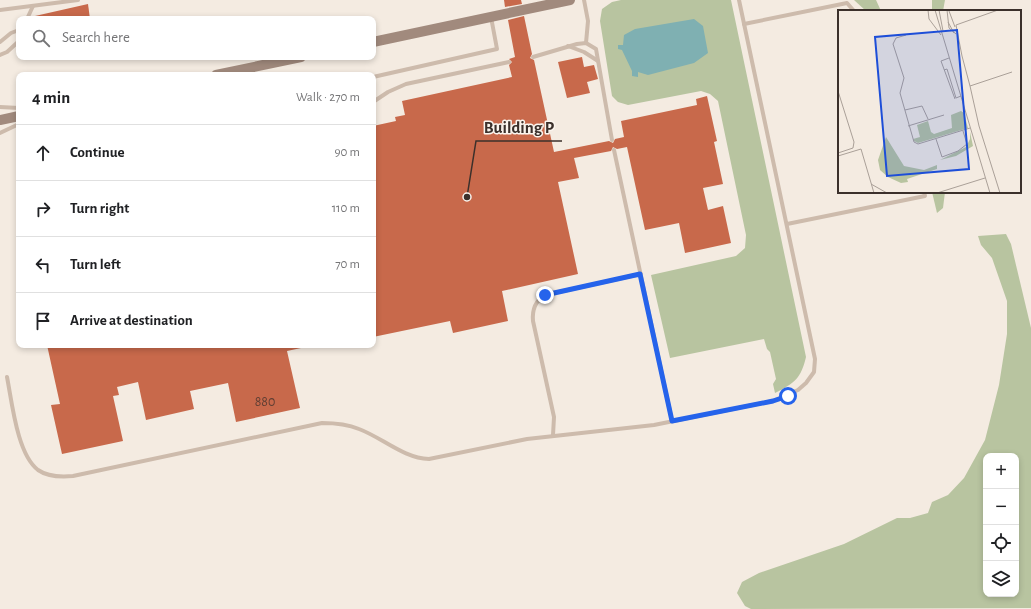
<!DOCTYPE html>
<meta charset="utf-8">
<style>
body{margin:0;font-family:"Alegreya Sans",sans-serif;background:#f2f2f2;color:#202124}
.controls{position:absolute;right:12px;bottom:12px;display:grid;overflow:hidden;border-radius:8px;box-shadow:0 2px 6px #0003}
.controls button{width:36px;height:36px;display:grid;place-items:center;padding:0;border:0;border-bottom:1px solid #e0e0e0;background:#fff;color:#202124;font:20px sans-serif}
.stop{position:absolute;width:12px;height:12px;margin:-9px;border:3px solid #2563eb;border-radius:50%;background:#fff}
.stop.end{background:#2563eb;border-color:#fff;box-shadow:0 1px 4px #0008}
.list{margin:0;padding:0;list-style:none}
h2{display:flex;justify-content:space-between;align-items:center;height:52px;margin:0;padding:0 16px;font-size:17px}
h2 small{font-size:13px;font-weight:400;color:#757577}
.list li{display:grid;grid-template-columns:26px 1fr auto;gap:12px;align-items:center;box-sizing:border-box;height:56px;padding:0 16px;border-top:1px solid #e0e0e0}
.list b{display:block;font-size:15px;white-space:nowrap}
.list em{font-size:13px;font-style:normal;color:#757577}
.icon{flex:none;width:22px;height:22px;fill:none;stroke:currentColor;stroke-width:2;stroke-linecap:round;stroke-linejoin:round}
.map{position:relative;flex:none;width:1031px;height:609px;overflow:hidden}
.search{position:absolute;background:#fff;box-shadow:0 2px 6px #0003;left:16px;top:16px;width:360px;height:44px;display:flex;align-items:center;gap:10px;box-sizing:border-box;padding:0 14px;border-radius:8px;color:#757577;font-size:15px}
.panel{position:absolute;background:#fff;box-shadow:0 2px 6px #0003;left:16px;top:72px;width:360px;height:276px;border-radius:8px}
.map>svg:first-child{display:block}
.green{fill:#b8c4a0;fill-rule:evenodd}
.water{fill:#7fb0b2}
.building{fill:#c8694b}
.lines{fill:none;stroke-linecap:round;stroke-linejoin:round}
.service{stroke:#cdbbac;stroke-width:4}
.secondary{stroke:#a18a7d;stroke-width:10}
.route{stroke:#2563eb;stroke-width:5}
.labels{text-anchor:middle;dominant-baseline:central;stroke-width:3;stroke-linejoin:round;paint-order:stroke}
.number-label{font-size:14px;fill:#5e3e33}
.inset-road{fill:none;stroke:#aaa098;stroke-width:1}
.view{fill:#1d4ed8;fill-opacity:0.15;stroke:#1d4ed8;stroke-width:2}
.inset-edge{fill:none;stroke:#3b302b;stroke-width:2}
.leader{fill:none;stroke:#3b302b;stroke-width:1.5}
.callout-dot{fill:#3b302b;stroke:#fbf5ee;stroke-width:1.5}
.callout-label{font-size:17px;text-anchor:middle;font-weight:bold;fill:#3b302b;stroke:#fbf5ee;stroke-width:3;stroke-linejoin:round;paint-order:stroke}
</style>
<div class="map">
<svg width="1031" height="609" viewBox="0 0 1031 609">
<rect width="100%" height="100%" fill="#f4ebe1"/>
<g class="green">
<path d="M 621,0 L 731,0 L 806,357 C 801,378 795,383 775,393 L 773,384 L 776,379 L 770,352 L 767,349 L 764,339 L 670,358 L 651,275 L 736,256 L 745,248 L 746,235 L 718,101 L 710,94 L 701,91 L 628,105 L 618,102 L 612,96 L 600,21 L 602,9 L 612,2 Z"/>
<polygon points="854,0 876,0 881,11 866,11"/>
<polygon points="932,0 945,0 943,11 932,11"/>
<polygon points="932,192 945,192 943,208 937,213"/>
<path d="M 1006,234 L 1011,244 L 1031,328 L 1031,608 L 751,609 L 745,606 L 737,593 L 742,582 L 759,573 L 844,544 L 897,518 L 910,518 L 928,513 L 932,502 L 948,495 L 964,478 L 985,440 L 999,385 L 1007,334 L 1007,301 L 992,258 L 981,245 L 978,236 ZM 986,456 L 1016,456 L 1016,594 L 986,594 Z"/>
</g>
<polygon class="water" points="694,19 703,26 708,53 694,63 648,75 638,72 638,77 632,76 632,71 622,50 618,49 618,45 623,45 624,35 635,29"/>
<g class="building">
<polygon points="504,0 521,0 522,4 505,7"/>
<polygon points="88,4 90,19 35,19 35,16"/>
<polygon points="524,16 532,54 530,58 534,60 554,152 609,141 613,143 615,139 624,137 621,121 697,105 696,99 707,96 717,141 714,142 723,184 703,188 708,210 723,206 731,243 685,253 679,223 645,230 627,147 617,149 613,147 611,151 574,158 579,178 558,182 578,274 502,291 508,321 453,333 450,321 373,337 373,126 396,121 395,117 405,115 402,101 512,77 509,65 512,62 509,59 515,57 508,20"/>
<polygon points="582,57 584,67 594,65 598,79 587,82 590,93 567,98 558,62"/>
<polygon points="47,345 300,345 301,348 287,351 300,408 236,422 228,383 190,391 194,409 146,420 138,382 117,387 119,395 113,396 123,441 62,454 51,405 60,404"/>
</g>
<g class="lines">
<g class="service">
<polyline points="584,0 588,21 586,43"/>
<polyline points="0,10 78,0"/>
<polyline points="27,19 33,6"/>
<polyline points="744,24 847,3 854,11"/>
<polyline points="0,42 11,33 19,30"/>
<polyline points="568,46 584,52 598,61"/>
<polyline points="0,55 7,52 19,41"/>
<polyline points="533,57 577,44 586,43 596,49 612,140"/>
<polyline points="373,77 497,49 491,17"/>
<polyline points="373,102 388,92 406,84 509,62"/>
<polyline points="0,107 19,108"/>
<polyline points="0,133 19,124"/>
<polyline points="614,150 672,421"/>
<polyline points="787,224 925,196 924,192"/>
<path d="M 7,377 C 12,402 17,454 38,470 C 48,477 62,477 73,476 L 322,423 C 335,423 347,424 359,429 C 383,438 403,458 429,459 L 527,439 L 654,425 L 773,401 L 798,390 L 806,383 L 814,372 L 815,359 L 739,0"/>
<path d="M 553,435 L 554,417 L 533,321 C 532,310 535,301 545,295 L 641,274"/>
</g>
<g class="secondary">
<polyline points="373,42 570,0"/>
<polyline points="216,75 301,57"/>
<polyline points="0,120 19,116"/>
</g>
</g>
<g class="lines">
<polyline class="route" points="545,295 640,274 672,421 773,401 788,396"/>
</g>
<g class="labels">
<g class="number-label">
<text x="265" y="402">880</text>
</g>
</g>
<g transform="translate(838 10)">
<rect width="183" height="183" fill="#f4ebe1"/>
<path d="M 123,101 L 126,103 L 130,118 L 80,133 L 76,131 L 75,129 L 82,127 L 79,115 L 90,111 L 93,122 L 96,124 L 114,118 L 113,105 ZM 132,122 L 135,136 L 118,146 L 102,150 L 128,137 L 132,129 ZM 48,127 L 66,156 L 86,160 L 99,155 L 99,159 L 69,169 L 70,172 L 63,173 L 50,167 L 42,160 L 40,150 Z" fill="#b8c4a0"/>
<path class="inset-road" d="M 90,0 L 91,9 L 103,25M 97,0 L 152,183M 101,0 L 105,21M 109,0 L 111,18 L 118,24M 160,0 L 118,15 L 124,46 L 132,76 L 174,62M 111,1 L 117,17M 110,12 L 116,23M 68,25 L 58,28 L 55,34 L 66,68 L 62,83 L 76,132 L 80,134 L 132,118M 111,48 L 103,51 L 117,89M 106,60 L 109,59 L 118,88 L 123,86M 132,76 L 141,116 L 162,183M 0,81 L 16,132 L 15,138 L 0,143M 67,100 L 84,96 L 90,109M 70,116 L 106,105M 98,129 L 104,147 L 120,141 L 129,134 L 125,121M 0,146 L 23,139 L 36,183M 33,174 L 49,183M 99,183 L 147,168"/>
<path class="view" d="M 119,20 L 131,159 L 49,166 L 37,27 Z"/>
<rect width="183" height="183" class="inset-edge"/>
</g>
<path class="leader" d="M467 197L476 141H562"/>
<circle class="callout-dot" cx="467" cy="197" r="4"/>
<g class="callout-label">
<text x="519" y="133">Building P</text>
</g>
</svg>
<div class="controls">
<button>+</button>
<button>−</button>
<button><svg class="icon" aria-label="locate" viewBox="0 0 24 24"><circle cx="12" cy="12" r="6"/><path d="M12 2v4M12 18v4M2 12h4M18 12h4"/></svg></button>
<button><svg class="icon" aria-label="layers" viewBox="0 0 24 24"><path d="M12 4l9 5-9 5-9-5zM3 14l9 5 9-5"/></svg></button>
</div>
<div class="stop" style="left:788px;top:396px"></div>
<div class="stop end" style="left:545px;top:295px"></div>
<div class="search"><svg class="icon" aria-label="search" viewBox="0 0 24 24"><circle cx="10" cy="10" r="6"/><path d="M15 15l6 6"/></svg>Search here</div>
<section class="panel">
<h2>4 min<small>Walk · 270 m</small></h2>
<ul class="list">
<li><svg class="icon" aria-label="ahead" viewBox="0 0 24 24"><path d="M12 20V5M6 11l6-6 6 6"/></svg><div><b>Continue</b></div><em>90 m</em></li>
<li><svg class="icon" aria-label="right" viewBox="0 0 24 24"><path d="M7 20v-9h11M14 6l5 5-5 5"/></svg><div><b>Turn right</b></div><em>110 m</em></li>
<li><svg class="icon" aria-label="left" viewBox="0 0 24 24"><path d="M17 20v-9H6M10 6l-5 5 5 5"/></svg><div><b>Turn left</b></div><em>70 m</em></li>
<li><svg class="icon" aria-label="arrive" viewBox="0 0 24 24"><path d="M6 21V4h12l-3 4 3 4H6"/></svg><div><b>Arrive at destination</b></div></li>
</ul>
</section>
</div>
